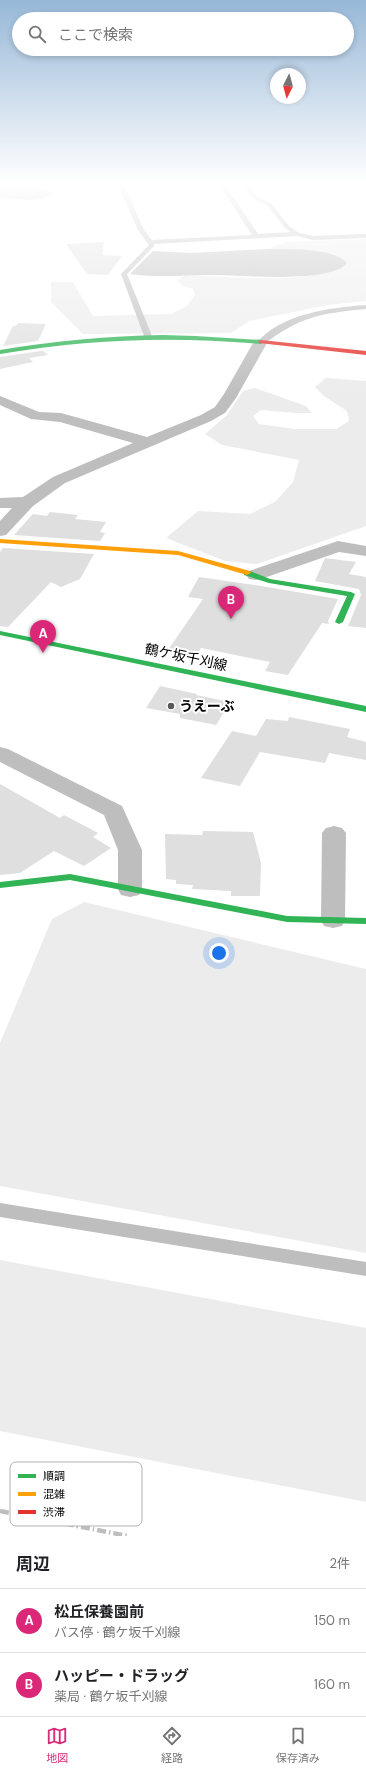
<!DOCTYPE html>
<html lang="ja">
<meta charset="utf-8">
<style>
body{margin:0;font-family:"DM Sans","Noto Sans JP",sans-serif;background:#f2f2f2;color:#202124}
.compass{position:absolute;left:270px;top:68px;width:36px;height:36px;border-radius:50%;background:#fff;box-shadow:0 2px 6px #0003;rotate:186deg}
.you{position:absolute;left:219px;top:953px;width:14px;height:14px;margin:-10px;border:3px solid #fff;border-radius:50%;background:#1a73e8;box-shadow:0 0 0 6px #1a73e833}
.badge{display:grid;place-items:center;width:26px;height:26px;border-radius:50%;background:#db2777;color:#fff;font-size:13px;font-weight:700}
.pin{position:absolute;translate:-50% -33px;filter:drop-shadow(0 1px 2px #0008)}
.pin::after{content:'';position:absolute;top:21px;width:14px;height:12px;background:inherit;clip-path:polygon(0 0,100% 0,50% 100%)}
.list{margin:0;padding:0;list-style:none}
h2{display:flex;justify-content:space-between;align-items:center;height:52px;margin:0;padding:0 16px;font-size:17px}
h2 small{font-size:13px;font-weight:400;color:#757577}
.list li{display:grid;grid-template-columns:26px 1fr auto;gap:12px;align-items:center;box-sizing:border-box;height:64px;padding:0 16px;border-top:1px solid #e0e0e0}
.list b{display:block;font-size:15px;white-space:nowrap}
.list p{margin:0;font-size:13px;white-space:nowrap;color:#757577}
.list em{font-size:13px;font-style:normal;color:#757577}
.icon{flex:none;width:22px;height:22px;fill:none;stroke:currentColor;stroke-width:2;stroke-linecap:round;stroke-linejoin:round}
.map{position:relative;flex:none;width:366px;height:1536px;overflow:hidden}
.search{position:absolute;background:#fff;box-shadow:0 2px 6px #0003;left:12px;right:12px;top:12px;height:44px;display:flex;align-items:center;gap:10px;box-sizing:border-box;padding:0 14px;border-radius:22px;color:#757577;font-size:15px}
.sheet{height:180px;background:#fff}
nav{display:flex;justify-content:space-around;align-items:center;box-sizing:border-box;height:56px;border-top:1px solid #e0e0e0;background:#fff;font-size:11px;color:#757577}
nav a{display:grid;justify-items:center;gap:2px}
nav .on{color:#db2777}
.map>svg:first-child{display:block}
.green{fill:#ececec}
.water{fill:#bfbfbf}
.building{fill:#dfdfdf}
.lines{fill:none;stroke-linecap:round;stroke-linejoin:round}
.lane{fill:#bebebe;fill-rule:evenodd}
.street{fill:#bebebe;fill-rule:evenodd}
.fast{fill:#30b455;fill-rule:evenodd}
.slow{fill:#ff9f0a;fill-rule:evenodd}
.jam{fill:#e5322d;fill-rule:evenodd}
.rail{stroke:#bebebe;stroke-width:4.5;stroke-dasharray:9 3 1.5 3;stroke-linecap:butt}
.poi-dot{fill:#595959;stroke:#fff;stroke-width:1.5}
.labels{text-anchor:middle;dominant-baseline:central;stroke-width:4;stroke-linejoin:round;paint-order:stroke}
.street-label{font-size:14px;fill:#000;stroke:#fff}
.poi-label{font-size:14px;font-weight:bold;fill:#000;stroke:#fff;text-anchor:start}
.key{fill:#fff;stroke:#b2b2b2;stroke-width:1}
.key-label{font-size:11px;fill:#000}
</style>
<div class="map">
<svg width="366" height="1536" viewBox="0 0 366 1536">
<rect width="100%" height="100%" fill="#fff"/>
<g class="green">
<path d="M 366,239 L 366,301 L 328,305 L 249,321 L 231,333 L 83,334 L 51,302 L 51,282 L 73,282 L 93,316 L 171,314 L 187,306 L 195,295 L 193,289 L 181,285 L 178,281 L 184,276 C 236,275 294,286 344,267 L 293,249 L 268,249 L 286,242 Z"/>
<polygon points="326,378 366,381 366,526 257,564 225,561 166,538 198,511 250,514 276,501 293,482 299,460 222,445 205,434 227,415 243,391 255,388 306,406 312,413 296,413 261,410 253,416 259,424 295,429 336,429 349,421 347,411 324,396 315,387"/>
<polygon points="84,902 366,969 366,1253 0,1186 0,1043 52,919"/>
<polygon points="0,1260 366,1328 366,1502 0,1431"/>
</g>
<g class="water">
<path d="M 0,183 C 18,183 38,183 54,193 C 38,204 18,199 0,197 Z"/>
<path d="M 268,249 C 288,249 333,247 347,263 C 331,284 239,275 213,275 C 185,275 158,278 130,274 L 153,251 L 191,253 Z"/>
</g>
<g class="building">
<polygon points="104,242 102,255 122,256 108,275 87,274 66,244"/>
<polygon points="18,323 46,324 38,341 3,346 13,326 16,326"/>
<polygon points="47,350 43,351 48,355 29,358 33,362 0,369 0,357"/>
<polygon points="50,512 78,515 75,519 106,522 100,532 105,533 100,541 14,535 33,514 47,516"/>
<polygon points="3,548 94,554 80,579 61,587 51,582 8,627 0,626 0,552"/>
<polygon points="325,558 356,562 349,574 366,577 366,628 348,626 361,595 359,589 315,581"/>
<polygon points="199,577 261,586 338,599 328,621 329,624 322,623 288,675 265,671 270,662 201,648 196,656 168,650 203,599 188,597"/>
<polygon points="160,686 197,694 196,695 230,702 216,725 180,718 180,714 146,708"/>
<polygon points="289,717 350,729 347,737 366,742 366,760 329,753 325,763 260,752 240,786 201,778 232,731 256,736 266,719 288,721"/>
<polygon points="0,784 60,818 64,815 98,833 93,837 111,848 84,866 54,851 20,873 0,875"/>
<polygon points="203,831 253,832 261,863 260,896 231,896 231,891 192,889 193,885 176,884 176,880 166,879 165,834 202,835"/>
</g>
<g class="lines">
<g class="lane">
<polygon points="117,183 123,183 144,230 152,240 252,235 218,183 224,183 258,234 291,232 285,228 267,205 254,199 242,183 248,183 258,197 271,203 289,226 299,233 313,236 366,234 366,238 313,240 297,236 154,244 154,246 127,274 152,336 148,338 144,336 121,274 149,245 138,230"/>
<path d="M 366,305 L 366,309 C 321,313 299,317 263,345 L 256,343 C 283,313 329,308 366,305 Z"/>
<polygon points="0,1203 366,1262 366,1276 0,1217"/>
</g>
<g class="street">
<polygon points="260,339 265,340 267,343 236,398 225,413 211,421 65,483 33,506 6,535 0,536 0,521 12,508 0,508 0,498 23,497 53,477 133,443 60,422 31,419 0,405 0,396 39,412 61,413 147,437 201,415 215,407 224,394 253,343 255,340"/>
<polygon points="338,541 366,546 366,556 339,552 261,579 255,580 249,579 246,575 249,571"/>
<polygon points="0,747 8,749 122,806 142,850 142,889 139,895 130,897 121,895 118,889 118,850 104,815 0,762"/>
<polygon points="334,826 342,828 346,833 345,920 342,926 333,928 324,926 321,920 322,833 326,828"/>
</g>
<g class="fast">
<path d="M 163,335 L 195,336 L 261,340 L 264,342 L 261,344 C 172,336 88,339 0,354 L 0,350 C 54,341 108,336 163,335 Z"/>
<polygon points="244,571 250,571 270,579 351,592 355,594 343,622 339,624 335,622 347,596 269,583 244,575"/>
<polygon points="0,631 366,706 366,712 0,635"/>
<polygon points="70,874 287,916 366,918 366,924 287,922 70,880 0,888 0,882"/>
</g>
<polygon class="slow" points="0,539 178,551 250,571 251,573 247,575 178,555 0,543"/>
<polygon class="jam" points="261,340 366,351 366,355 259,343 258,342"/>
<polyline class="rail" points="0,1511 128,1536"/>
</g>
<linearGradient id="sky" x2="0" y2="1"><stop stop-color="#97b8d8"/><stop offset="0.46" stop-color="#fff"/><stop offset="1" stop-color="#fff" stop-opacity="0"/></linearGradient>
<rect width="366" height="398" fill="url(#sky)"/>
<circle class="poi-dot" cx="171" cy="706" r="4"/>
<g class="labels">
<g class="street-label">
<text transform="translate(186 657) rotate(12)">鶴ケ坂千刈線</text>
</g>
<g class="poi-label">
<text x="179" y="706">うえーぶ</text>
</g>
</g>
<rect x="10" y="1462" width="132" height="64" rx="6" class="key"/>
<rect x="18" y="1474" width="18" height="4" fill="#30b455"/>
<rect x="18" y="1492" width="18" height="4" fill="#ff9f0a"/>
<rect x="18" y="1510" width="18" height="4" fill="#e5322d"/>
<g class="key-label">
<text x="43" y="1480">順調</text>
<text x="43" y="1498">混雑</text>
<text x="43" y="1516">渋滞</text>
</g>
</svg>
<svg class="compass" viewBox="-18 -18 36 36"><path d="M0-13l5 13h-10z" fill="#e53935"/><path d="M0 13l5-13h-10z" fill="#757577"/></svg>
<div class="you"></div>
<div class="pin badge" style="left:43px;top:653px">A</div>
<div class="pin badge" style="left:231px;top:619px">B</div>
<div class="search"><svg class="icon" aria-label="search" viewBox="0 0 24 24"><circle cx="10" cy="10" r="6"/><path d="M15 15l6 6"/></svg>ここで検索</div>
</div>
<section class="sheet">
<h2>周辺<small>2件</small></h2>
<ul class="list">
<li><span class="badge">A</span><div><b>松丘保養園前</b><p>バス停 · 鶴ケ坂千刈線</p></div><em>150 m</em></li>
<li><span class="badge">B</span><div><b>ハッピー・ドラッグ</b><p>薬局 · 鶴ケ坂千刈線</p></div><em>160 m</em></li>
</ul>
</section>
<nav>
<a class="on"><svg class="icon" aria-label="map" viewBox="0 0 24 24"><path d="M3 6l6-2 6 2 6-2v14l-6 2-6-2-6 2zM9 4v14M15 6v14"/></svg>地図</a>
<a><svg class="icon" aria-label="directions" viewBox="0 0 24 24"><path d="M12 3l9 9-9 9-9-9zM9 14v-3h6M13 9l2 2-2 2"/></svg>経路</a>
<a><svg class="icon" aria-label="saved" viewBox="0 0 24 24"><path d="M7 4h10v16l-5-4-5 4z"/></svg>保存済み</a>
</nav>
